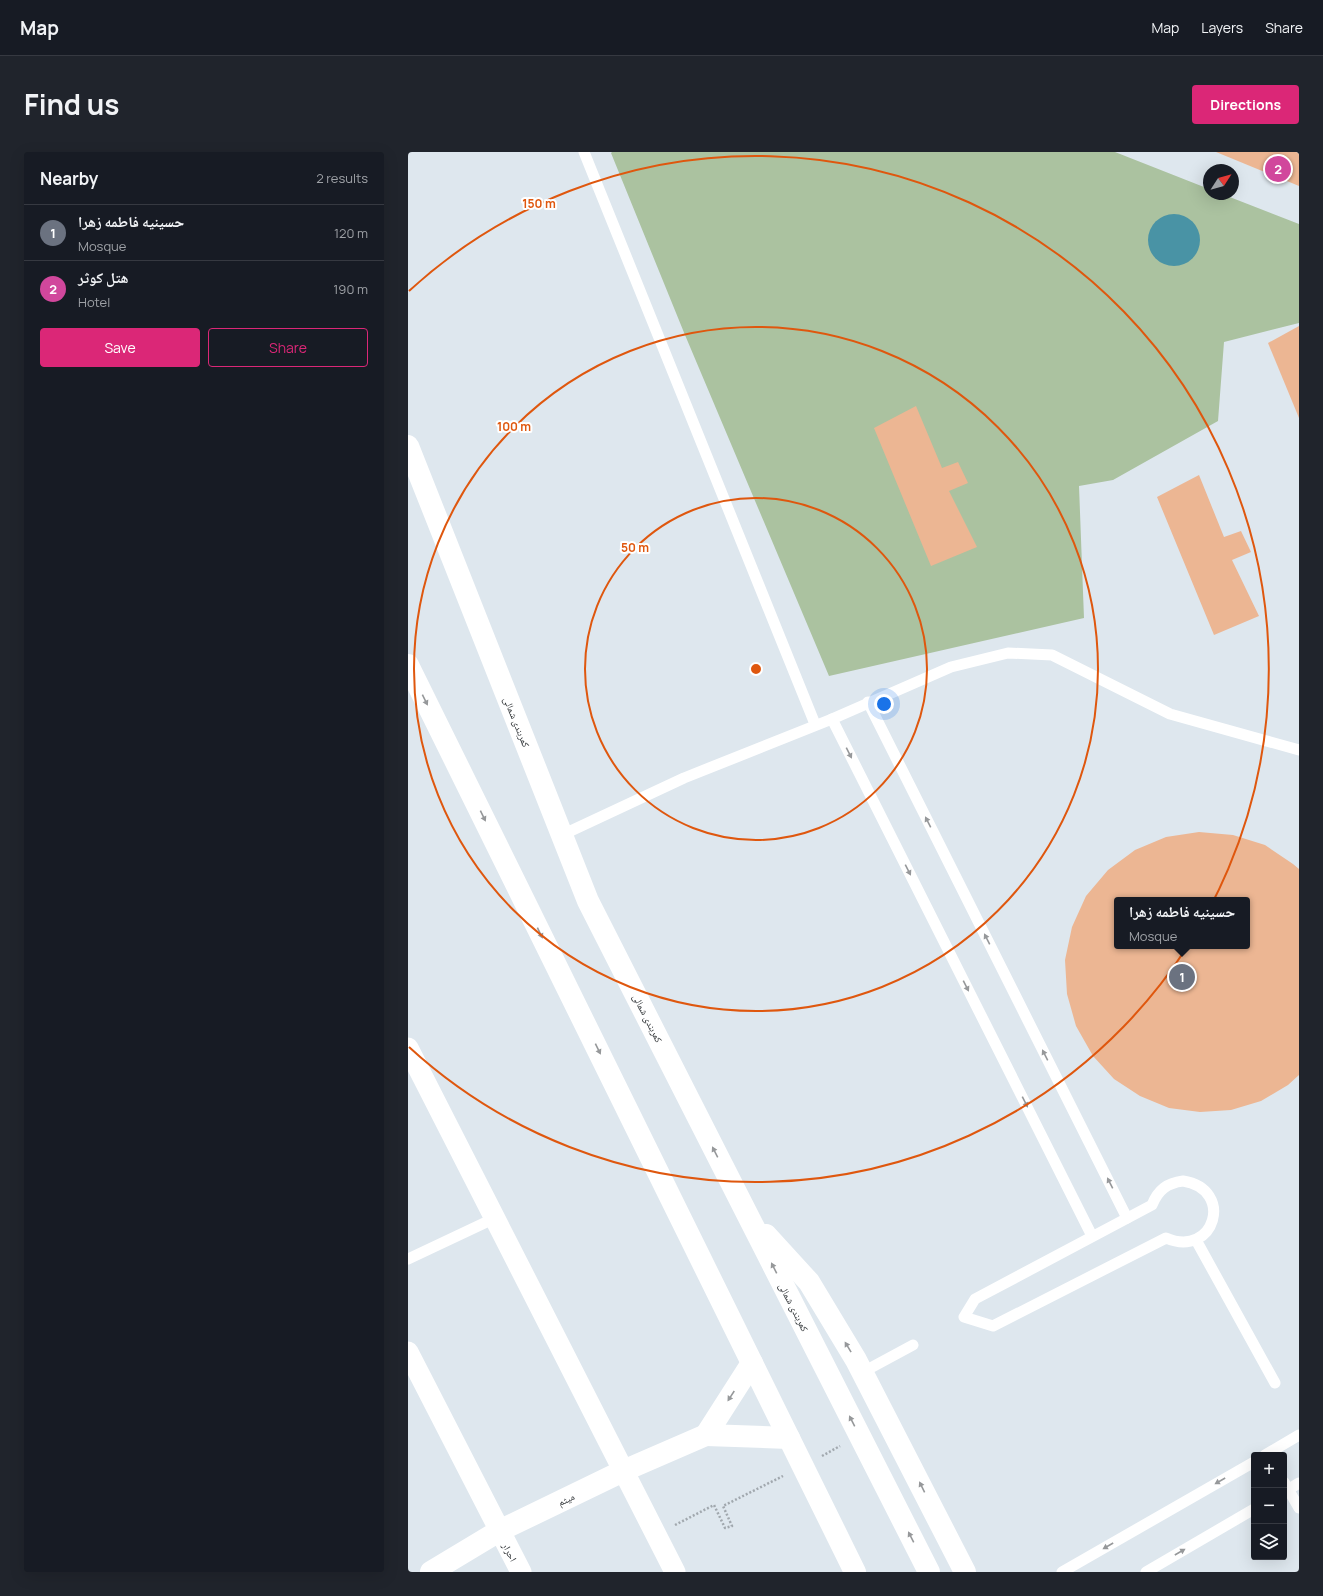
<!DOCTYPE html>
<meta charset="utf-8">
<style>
body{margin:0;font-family:Manrope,"Noto Naskh Arabic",sans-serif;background:#20242c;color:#f1f3f6}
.controls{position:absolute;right:12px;bottom:12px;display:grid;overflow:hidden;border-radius:4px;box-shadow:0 4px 16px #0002}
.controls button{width:36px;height:36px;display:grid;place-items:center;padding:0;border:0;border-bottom:1px solid #363941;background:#171b24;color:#f1f3f6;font:20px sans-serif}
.compass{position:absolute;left:795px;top:12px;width:36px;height:36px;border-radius:50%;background:#171b24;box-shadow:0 4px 16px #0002;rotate:54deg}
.you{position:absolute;left:476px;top:552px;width:14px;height:14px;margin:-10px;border:3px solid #fff;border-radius:50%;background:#1a73e8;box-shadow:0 0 0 6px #1a73e833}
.badge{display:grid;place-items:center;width:26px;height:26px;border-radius:50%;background:#db2777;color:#fff;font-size:13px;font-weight:700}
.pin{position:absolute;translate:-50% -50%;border:2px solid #fff;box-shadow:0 1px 4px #0006}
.popup{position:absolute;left:706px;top:745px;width:136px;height:52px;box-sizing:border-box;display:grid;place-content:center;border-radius:4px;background:#171b24;filter:drop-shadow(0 1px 3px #0005);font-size:13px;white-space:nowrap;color:#9ea1a6}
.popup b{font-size:15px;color:#f1f3f6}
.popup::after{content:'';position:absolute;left:50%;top:100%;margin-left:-8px;border:8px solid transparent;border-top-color:#171b24}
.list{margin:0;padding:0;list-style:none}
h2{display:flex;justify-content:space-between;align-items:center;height:52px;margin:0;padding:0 16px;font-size:17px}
h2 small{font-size:13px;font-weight:400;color:#9ea1a6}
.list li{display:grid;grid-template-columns:26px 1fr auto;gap:12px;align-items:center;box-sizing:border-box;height:56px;padding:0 16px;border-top:1px solid #363941}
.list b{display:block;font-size:15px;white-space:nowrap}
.list p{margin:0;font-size:13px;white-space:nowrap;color:#9ea1a6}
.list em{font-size:13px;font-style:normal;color:#9ea1a6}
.actions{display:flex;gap:8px;padding:12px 16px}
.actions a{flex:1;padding:9px 0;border:1px solid #db2777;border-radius:4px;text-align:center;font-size:14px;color:#db2777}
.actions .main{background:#db2777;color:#fff}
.icon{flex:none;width:22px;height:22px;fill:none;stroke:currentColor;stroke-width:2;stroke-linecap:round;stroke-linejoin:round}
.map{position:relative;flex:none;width:891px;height:1420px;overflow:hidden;border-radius:4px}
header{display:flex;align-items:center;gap:24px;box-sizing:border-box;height:56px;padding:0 20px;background:#171b24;border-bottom:1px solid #363941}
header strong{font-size:19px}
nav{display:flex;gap:22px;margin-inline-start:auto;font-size:14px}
.intro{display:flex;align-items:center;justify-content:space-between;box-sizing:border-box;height:96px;padding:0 24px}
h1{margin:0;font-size:28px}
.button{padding:10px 18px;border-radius:4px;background:#db2777;color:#fff;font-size:14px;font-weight:700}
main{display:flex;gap:24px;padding:0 24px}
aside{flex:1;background:#171b24;border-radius:4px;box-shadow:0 4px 16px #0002}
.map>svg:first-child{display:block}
.green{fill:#abc2a0}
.water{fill:#4993a5}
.building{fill:#ecb693;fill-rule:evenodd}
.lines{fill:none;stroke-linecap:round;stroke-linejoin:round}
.path{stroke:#a1a8ae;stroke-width:2.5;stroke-dasharray:2 2;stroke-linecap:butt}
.service{stroke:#fff;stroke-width:11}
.minor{stroke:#fff;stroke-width:21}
.tertiary{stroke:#fff;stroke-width:22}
.trunk{stroke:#fff;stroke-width:22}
.oneway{fill:#96989a}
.ring{fill:none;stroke:#df570e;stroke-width:2}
.labels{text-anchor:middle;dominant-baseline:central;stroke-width:4;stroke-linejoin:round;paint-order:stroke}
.street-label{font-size:10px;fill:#2e3235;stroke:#fff}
.centre{fill:#df570e;stroke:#fff;stroke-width:2}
.ring-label{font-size:12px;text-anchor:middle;font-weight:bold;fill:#df570e;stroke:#fff;stroke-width:4;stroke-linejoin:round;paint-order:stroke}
</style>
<header>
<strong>Map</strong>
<nav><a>Map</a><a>Layers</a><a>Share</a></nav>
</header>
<div class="intro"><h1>Find us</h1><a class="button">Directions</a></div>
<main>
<aside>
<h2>Nearby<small>2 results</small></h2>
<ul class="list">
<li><span class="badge" style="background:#6b7280">1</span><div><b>حسینیه فاطمه زهرا</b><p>Mosque</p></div><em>120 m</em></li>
<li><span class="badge" style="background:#d1479c">2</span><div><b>هتل کوثر</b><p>Hotel</p></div><em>190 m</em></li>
</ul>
<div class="actions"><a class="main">Save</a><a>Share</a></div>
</aside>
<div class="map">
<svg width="891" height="1420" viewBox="0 0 891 1420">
<rect width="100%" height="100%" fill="#dee7ee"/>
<polygon class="green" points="204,0 707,0 801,37 801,42 814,42 891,72 891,171 816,190 810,269 705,328 671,334 676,466 421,524 277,183 203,1"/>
<circle class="water" cx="766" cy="88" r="26"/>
<g class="building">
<polygon points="808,0 891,0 891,34"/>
<polygon points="891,174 891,266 860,191"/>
<polygon points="508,254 534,316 550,310 560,331 541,339 569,395 523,414 466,276"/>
<polygon points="791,323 816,385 833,379 843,400 824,408 851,464 806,483 749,345"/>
<path d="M 791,680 L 825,683 L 857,693 L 885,712 L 891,717 L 891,923 L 880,933 L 853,949 L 823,958 L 792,960 L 761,956 L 732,944 L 706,927 L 685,904 L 668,874 L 659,842 L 657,808 L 664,775 L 678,744 L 700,718 L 727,698 L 758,685 ZM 709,748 L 839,748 L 839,794 L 709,794 Z"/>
</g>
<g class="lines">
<g class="path">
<polyline points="414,1304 432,1294"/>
<polyline points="267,1373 306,1353 317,1376 324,1374 315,1354 375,1324"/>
</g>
<g class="service">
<polyline points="176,0 407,572"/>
<polyline points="460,550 719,1066"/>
<polyline points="424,567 684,1084"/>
<polyline points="154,683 276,626 424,567 543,515 600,501 644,503 762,562 891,598"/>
<path d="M 775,1029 C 827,1037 807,1107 758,1086 L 585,1174 L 556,1165 L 567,1147 L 744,1053 C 750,1038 759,1031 775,1029 Z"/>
<polyline points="788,1088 867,1231"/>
<polyline points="0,1107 87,1066"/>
<polyline points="455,1220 505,1193"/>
<polyline points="857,1303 891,1283"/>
<polyline points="876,1330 891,1356"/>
<polyline points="876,1340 891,1331"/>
<polyline points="654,1420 846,1310"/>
<polyline points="738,1420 846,1357"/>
</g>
<g class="minor">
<polyline points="0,896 267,1420"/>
<polyline points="0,1200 113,1420"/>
</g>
<g class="tertiary">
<polyline points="344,1211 298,1283 381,1286"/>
<polyline points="23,1420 91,1379 215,1319 298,1283"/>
</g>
<g class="trunk">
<polyline points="0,294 180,749 521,1420"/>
<polyline points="0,513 447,1420"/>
<polyline points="358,1083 401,1130 448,1208 557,1420"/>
</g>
</g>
<defs><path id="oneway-solid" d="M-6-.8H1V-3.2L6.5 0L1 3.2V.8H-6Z"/></defs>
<g class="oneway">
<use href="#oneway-solid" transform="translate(17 548) rotate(64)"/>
<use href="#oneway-solid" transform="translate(441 601) rotate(63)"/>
<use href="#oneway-solid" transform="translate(75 664) rotate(64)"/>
<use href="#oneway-solid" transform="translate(520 670) rotate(-117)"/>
<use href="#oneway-solid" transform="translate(500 718) rotate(63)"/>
<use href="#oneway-solid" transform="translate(132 781) rotate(64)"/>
<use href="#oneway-solid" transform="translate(579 787) rotate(-117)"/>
<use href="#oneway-solid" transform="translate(558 834) rotate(63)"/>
<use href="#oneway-solid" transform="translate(190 897) rotate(64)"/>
<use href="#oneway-solid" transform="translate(637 903) rotate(-117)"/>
<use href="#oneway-solid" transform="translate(617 950) rotate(63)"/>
<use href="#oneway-solid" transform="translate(307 1000) rotate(-117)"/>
<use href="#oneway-solid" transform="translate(702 1031) rotate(-117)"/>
<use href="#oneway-solid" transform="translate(366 1116) rotate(-117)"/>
<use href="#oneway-solid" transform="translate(440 1195) rotate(-121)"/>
<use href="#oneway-solid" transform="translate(323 1244) rotate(123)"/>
<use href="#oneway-solid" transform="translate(444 1269) rotate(-117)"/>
<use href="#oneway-solid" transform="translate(812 1329) rotate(150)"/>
<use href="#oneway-solid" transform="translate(514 1335) rotate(-116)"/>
<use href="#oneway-solid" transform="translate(503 1385) rotate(-117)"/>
<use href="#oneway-solid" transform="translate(700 1394) rotate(150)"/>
<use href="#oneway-solid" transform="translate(772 1400) rotate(-30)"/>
</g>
<g class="ring">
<circle cx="348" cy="517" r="171"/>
<circle cx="348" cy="517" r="342"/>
<path d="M1 139A513 513 0 1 1 1 895"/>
</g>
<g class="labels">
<g class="street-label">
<text transform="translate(109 570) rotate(68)">کمربندی شمالی</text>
<text transform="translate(240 866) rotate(63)">کمربندی شمالی</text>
<text transform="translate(386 1155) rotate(63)">کمربندی شمالی</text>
<text transform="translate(158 1347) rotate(-26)">میثم</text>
<text transform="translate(102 1400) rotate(63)">احرار</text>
</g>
</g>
<circle cx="348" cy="517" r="6" class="centre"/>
<g class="ring-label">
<text x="131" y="56">150 m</text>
<text x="106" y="279">100 m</text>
<text x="227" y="400">50 m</text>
</g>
</svg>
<div class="controls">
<button>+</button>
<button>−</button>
<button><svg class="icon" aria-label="layers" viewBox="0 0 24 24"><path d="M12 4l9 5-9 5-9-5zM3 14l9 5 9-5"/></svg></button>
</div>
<svg class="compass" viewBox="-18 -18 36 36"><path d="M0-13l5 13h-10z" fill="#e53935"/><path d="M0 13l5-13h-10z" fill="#9ea1a6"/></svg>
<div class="you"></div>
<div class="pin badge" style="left:774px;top:825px;background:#6b7280">1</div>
<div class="popup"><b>حسینیه فاطمه زهرا</b>Mosque</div>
<div class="pin badge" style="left:870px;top:17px;background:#d1479c">2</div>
</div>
</main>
